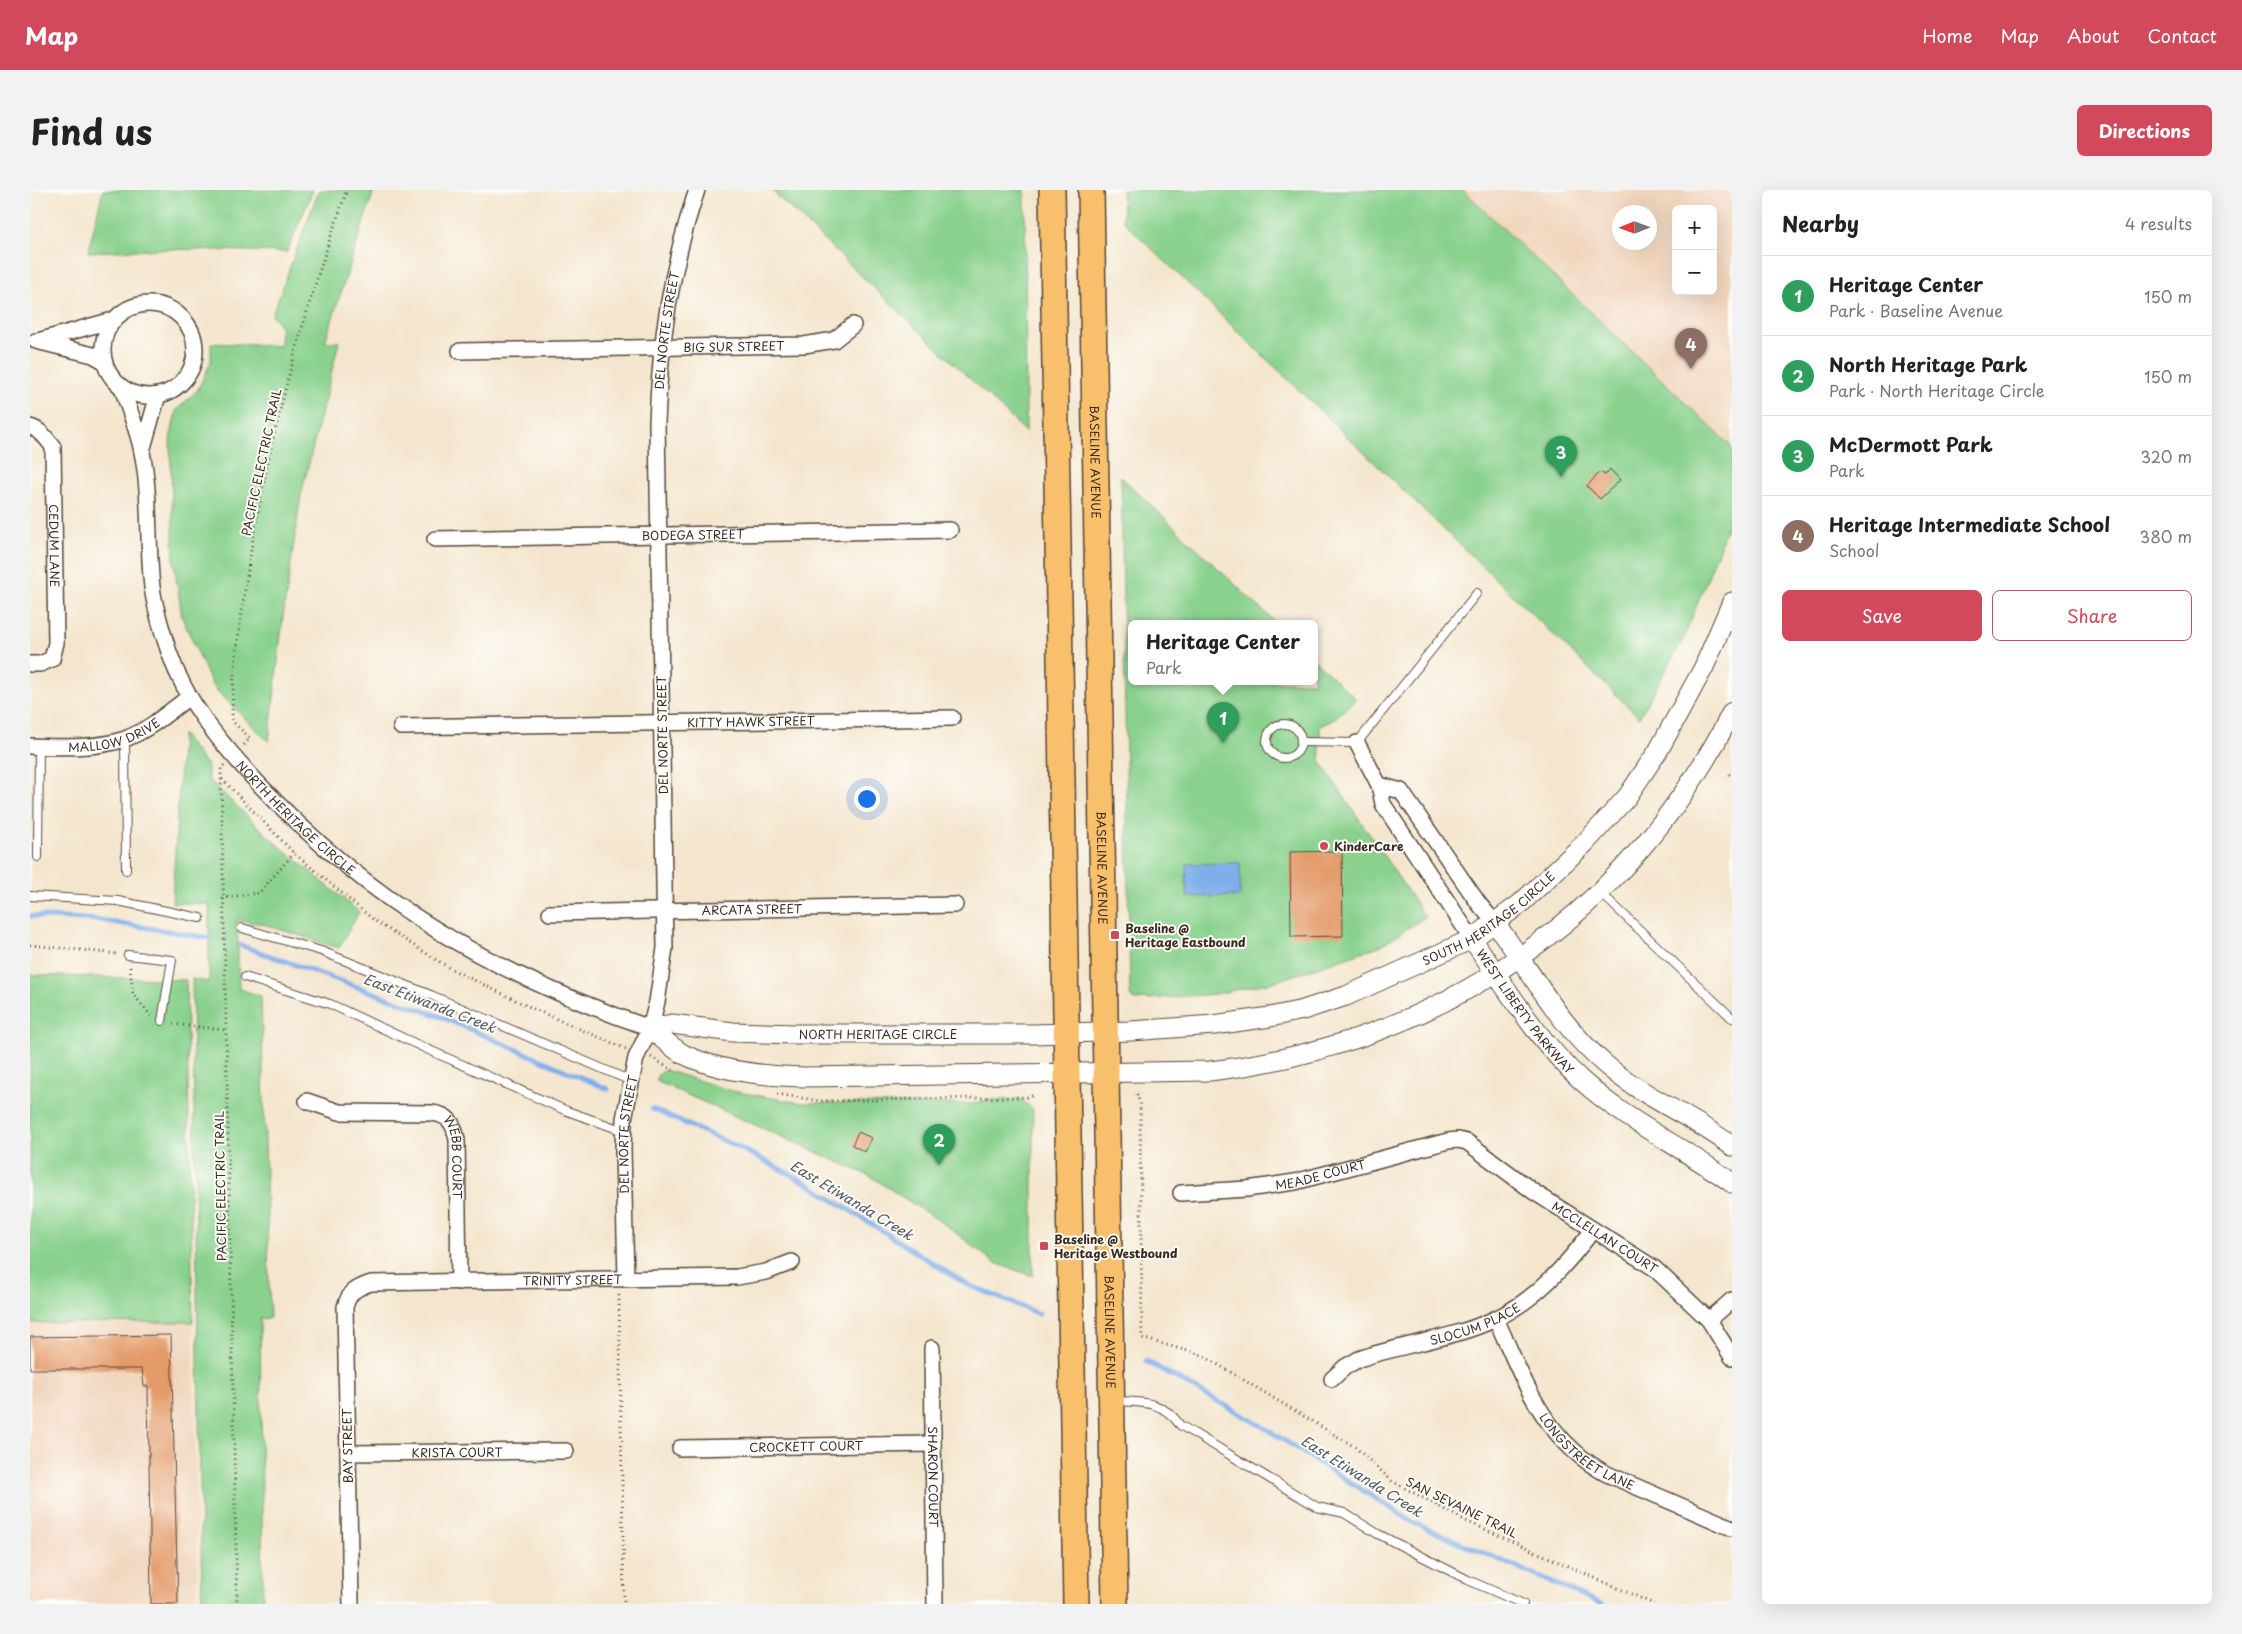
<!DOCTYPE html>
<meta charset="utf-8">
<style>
body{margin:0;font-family:"Playpen Sans",sans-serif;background:#f2f2f2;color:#222}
.controls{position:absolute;right:15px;top:15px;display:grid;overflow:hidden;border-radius:8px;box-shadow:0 5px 20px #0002}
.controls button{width:45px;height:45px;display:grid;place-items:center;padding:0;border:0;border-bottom:1px solid #e0e0e0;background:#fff;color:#222;font:25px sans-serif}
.compass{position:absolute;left:1582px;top:15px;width:45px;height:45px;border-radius:50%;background:#fff;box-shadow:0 5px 20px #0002;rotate:269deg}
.you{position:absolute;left:836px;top:608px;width:18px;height:18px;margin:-12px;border:4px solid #fff;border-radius:50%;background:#1a73e8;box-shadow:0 0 0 8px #1a73e833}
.badge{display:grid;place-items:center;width:32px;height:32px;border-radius:50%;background:#d1495b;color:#fff;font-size:16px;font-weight:700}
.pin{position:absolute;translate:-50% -41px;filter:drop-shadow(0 1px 2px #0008)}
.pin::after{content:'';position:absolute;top:26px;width:18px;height:15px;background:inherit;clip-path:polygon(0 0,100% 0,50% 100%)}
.popup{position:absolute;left:1098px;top:430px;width:190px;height:65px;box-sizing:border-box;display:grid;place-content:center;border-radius:8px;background:#fff;filter:drop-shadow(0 1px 4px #0005);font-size:16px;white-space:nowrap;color:#767676}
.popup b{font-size:19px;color:#222}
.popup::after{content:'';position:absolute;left:50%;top:100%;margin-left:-10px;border:10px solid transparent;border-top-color:#fff}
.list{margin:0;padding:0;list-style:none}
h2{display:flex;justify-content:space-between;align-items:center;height:65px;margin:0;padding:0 20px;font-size:21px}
h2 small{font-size:16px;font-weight:400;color:#767676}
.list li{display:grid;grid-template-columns:32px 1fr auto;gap:15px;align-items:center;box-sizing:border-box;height:80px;padding:0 20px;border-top:1px solid #e0e0e0}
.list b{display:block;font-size:19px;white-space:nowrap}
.list p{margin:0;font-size:16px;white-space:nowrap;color:#767676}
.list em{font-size:16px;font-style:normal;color:#767676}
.actions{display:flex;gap:10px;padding:15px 20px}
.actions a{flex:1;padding:11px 0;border:1px solid #d1495b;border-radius:8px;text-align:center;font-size:18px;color:#d1495b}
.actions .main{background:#d1495b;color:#fff}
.map{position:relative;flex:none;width:1702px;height:1414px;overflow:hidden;border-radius:8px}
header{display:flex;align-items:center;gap:30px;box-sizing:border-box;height:70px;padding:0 25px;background:#d1495b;color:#fff}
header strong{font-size:24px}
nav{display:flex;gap:28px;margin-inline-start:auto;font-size:18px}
.intro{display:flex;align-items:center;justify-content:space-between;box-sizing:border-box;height:120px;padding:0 30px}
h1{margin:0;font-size:35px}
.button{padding:12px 22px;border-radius:8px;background:#d1495b;color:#fff;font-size:18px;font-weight:700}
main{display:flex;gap:30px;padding:0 30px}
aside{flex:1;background:#fff;border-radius:8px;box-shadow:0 5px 20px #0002}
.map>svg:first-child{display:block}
.built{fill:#f1d5bd;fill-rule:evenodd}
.green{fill:#89d18d;stroke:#627e56}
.water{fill:#7fafea;stroke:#5d6c84}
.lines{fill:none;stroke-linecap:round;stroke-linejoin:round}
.stream{stroke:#7fafea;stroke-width:5}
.building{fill:#e49b6b}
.service-casing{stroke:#574638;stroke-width:10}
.minor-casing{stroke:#574638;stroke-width:18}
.tertiary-casing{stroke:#574638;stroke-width:21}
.primary-casing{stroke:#574638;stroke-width:28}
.path{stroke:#574638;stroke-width:3;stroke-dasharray:1 4;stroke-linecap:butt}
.service{stroke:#fff;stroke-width:8}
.minor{stroke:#fff;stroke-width:15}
.tertiary{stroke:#fff;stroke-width:19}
.primary{stroke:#f8bf6c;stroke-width:25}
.poi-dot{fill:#d1495b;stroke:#fdfcf7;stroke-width:2}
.labels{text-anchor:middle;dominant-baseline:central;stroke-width:4;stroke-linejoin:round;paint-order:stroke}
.street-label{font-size:12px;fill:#3b2a1e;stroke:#fdfcf7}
.poi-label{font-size:12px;font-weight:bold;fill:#3b2a1e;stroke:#fdfcf7;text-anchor:start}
.water-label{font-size:14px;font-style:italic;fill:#535965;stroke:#fdfcf7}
</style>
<header>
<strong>Map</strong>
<nav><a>Home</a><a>Map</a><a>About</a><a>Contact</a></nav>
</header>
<div class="intro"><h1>Find us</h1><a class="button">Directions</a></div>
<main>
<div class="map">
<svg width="1702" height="1414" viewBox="0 0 1702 1414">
<rect width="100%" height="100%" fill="#fdfcf7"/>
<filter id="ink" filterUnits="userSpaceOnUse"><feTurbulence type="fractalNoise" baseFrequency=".02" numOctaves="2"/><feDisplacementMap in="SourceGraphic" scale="10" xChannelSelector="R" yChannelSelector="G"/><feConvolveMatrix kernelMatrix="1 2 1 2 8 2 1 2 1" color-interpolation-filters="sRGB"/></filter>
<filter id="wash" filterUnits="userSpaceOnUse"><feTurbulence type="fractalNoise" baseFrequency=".0096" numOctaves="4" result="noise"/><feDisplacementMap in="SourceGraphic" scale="20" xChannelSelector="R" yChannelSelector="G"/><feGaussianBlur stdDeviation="1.12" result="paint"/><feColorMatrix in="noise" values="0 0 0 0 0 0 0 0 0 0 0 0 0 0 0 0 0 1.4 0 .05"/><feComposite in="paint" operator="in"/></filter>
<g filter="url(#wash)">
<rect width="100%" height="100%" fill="#f4e6ce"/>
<g class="built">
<path d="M 1433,0 L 1702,0 L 1702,257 ZM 1646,19 L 1683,19 L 1683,101 L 1646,101 ZM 1590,22 L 1620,22 L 1620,52 L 1590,52 Z"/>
<polygon points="163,1132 168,1414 0,1414 0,1133"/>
</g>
<g class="green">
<polygon points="73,0 283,0 257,62 139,59 58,62"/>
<polygon points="289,0 344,0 295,152 309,152 271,305 253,426 239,552 183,497 152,427 144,373 140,250 146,221 168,199 181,172 181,153 250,156 251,136 242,125"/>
<polygon points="741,0 995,0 996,242"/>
<polygon points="1092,0 1433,0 1702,257 1702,318 1691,354 1653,450 1609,527 1093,31"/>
<polygon points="1091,287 1247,434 1102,434 1102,492 1284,492 1284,470 1326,509 1303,530 1290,536 1290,571 1395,727 1352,755 1247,791 1186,804 1105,810 1100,806"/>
<polygon points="152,544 178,577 178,589 241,649 329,722 309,758 233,734 207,730 209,799 231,806 240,1128 230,1129 233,1414 172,1414 162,789 179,792 179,714 142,713"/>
<polygon points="0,785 156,790 163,1132 0,1133"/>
<polygon points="635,880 702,901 771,913 943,914 957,910 991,909 1003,919 1003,1086 965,1073 917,1036 840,986 626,891 627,886"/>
</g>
<polygon class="water" points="1210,673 1210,706 1157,707 1156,674"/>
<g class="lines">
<g class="stream">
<polyline points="0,726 70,730 180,748"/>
<polyline points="210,755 414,828 578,899"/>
<polyline points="622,919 708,957 775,992 936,1094 1009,1124"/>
<polyline points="1116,1171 1230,1235 1384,1333 1572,1414"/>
</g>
</g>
<g id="blocks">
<g class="building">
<polygon points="1580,279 1590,290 1570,309 1557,296 1570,282 1575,285"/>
<polygon points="1312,661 1313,746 1261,747 1260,662"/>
<polygon points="828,942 842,948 835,962 822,955"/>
<polygon points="141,1145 148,1414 121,1414 118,1196 114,1196 112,1179 0,1179 0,1147"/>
</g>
</g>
</g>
<g filter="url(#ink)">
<use href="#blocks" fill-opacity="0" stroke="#574638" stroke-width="1"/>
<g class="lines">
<defs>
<g id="service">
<circle cx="1254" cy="551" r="17"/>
<polyline points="95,549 96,680"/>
<polyline points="1271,552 1327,553 1447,403"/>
<polyline points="8,667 9,556"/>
<polyline points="1570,702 1702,828"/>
<polyline points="0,706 88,711 170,728"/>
<polyline points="212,738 291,761 403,806 601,891"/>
<polyline points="98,765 142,770 132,831"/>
<polyline points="215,787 300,814 399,860 537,921 594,941"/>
<path d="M 1084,1211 C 1112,1212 1132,1210 1150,1235 L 1287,1317 L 1314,1323 L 1348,1344 L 1438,1390 L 1493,1414"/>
</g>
<g id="minor">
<circle cx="119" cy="160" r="46"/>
<polyline points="6,151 63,165 74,171"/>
<polyline points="8,151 83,130"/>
<path id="s1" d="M 430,161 L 774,155 L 804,150 L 823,135"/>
<path id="s2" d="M 92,197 C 98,218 108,240 112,262 C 121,306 117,352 122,397 C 125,419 132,441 139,462 C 156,513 191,553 227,592 C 341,714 463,784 620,838"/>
<path id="s3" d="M 0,237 C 10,239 17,249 23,257 L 26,453 L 22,469 L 10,474 L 0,474"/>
<polyline points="112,261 128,205"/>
<path id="s4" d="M 405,349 L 920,340"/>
<path id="s5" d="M 371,537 L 922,528"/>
<polyline points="1327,553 1349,595 1353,614 1442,749"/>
<path id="s6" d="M 0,556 C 31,557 66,559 95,549 C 119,540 139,522 159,507"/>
<polyline points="1349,595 1371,601 1449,714 1465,733"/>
<path id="s7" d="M 520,723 L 925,715"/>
<path id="s8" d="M 277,911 L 309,922 L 402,923 C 419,925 424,933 427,950 L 429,1092"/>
<path id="s9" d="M 1151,1003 L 1217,999 L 1265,992 L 1418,951 L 1428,950 L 1437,952 L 1504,1002 L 1624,1078 L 1679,1130 L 1702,1167"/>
<path id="s10" d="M 596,1089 L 593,960 L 594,929 L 606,868 L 620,838 L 627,812 L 635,758 L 627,232 C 630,151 641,77 667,0"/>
<path id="s11" d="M 1466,1129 C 1494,1190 1514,1251 1577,1284 L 1702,1338"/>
<polyline points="1679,1130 1702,1110"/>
<path id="s12" d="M 902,1158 L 905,1414"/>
<path id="s13" d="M 1302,1189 L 1315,1177 L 1329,1169 C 1373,1154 1423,1149 1465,1129 C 1506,1110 1536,1075 1563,1040"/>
<path id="s14" d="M 650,1258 L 903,1254"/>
<path id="s15" d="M 318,1263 L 536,1261"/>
<path id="s16" d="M 321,1414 L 315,1117 C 319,1102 326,1098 341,1093 L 707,1087 L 736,1082 L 762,1072"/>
</g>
<g id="tertiary">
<path d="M 1465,733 C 1502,782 1529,836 1577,876 C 1615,908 1662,926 1702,956"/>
<path id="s17" d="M 1442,749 C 1476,797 1507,850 1551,890 C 1597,932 1653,957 1702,993"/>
<path id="s18" d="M 620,838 L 642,834 L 703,842 L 764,844 L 1004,844 L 1101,841 L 1184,835 L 1240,827 L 1273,820 L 1316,806 L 1442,749 L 1490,714 L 1555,653 L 1597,607 L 1628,561 L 1674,477 L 1702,412"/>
<path d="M 620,838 C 630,847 641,857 653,864 C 689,882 735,886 774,887 L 1180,881 C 1409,853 1596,729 1702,522"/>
</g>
<g id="primary">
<polyline points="1022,0 1046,1414"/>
<path id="s19" d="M 1061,0 L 1085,1414"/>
</g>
</defs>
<use href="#service" class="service-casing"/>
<use href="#minor" class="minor-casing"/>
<use href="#tertiary" class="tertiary-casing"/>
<use href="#primary" class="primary-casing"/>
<g class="path">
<path d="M 214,555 L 220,548 L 202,531 C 202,489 208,448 214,407 C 233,268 270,131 317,0"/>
<polyline points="194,575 191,578 207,1414"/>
<polyline points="1699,584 1702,586"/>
<polyline points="192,589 264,663 345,731 421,779 506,820 596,859"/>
<polyline points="192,708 229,703 264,663"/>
<polyline points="0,755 89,764"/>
<polyline points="100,777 103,804 121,826"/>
<polyline points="143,834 196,840"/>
<polyline points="621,867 643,880"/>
<polyline points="747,904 790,911 999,907 1005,905"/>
<polyline points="1107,904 1110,914 1112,1148 1172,1165 1325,1257 1362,1291 1436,1331 1624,1414"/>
<polyline points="589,1105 594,1414"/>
</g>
<use href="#service" class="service"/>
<use href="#minor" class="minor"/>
<use href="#tertiary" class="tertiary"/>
<use href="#primary" class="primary"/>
</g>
</g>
<g class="poi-dot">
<circle cx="1294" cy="656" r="5"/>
<rect x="1080" y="740" width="10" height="10" rx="2.5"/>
<rect x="1009" y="1051" width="10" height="10" rx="2.5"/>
</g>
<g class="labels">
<g class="street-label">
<text stroke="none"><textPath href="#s10" startOffset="955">DEL NORTE STREET</textPath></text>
<text stroke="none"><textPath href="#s1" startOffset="274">BIG SUR STREET</textPath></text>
<text transform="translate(231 272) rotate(-78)">PACIFIC ELECTRIC TRAIL</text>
<text stroke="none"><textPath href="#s19" startOffset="272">BASELINE AVENUE</textPath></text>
<text stroke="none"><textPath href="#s4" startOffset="258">BODEGA STREET</textPath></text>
<text stroke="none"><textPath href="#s3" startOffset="130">CEDUM LANE</textPath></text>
<text stroke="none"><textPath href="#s5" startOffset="350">KITTY HAWK STREET</textPath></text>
<text stroke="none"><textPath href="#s6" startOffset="86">MALLOW DRIVE</textPath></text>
<text transform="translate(632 545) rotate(-91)">DEL NORTE STREET</text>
<text stroke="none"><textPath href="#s2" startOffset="482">NORTH HERITAGE CIRCLE</textPath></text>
<text stroke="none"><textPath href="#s19" startOffset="678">BASELINE AVENUE</textPath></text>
<text stroke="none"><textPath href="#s7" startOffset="202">ARCATA STREET</textPath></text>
<text stroke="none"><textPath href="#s18" startOffset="864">SOUTH HERITAGE CIRCLE</textPath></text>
<text stroke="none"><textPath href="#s17" startOffset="90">WEST LIBERTY PARKWAY</textPath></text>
<text stroke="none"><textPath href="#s18" startOffset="229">NORTH HERITAGE CIRCLE</textPath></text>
<text stroke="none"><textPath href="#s10" startOffset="145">DEL NORTE STREET</textPath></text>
<text stroke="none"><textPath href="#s8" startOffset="184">WEBB COURT</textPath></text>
<text stroke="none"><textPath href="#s9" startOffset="141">MEADE COURT</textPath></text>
<text transform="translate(190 996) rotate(-91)">PACIFIC ELECTRIC TRAIL</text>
<text stroke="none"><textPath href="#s9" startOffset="460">MCCLELLAN COURT</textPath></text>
<text stroke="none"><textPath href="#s16" startOffset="536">TRINITY STREET</textPath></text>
<text stroke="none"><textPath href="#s13" startOffset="155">SLOCUM PLACE</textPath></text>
<text stroke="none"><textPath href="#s19" startOffset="1142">BASELINE AVENUE</textPath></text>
<text transform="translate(317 1256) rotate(-91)">BAY STREET</text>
<text stroke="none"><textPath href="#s14" startOffset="126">CROCKETT COURT</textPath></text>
<text stroke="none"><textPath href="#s11" startOffset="165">LONGSTREET LANE</textPath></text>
<text stroke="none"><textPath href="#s15" startOffset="109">KRISTA COURT</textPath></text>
<text stroke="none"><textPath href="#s12" startOffset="129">SHARON COURT</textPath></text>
<text transform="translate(1432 1317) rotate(26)">SAN SEVAINE TRAIL</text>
</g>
<g class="poi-label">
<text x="1304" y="656">KinderCare</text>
<text x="1095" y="738">Baseline @<tspan x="1095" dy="14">Heritage Eastbound</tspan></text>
<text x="1024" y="1049">Baseline @<tspan x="1024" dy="14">Heritage Westbound</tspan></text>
</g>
<g class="water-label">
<text transform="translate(400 813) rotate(21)">East Etiwanda Creek</text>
<text transform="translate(822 1010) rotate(31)">East Etiwanda Creek</text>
<text transform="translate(1332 1286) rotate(32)">East Etiwanda Creek</text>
</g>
</g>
</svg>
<div class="controls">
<button>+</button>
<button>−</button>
</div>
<svg class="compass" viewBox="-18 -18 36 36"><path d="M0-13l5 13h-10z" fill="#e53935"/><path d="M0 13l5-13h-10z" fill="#767676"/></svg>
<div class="you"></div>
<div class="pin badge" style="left:1193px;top:553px;background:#2e9e5b">1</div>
<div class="popup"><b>Heritage Center</b>Park</div>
<div class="pin badge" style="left:909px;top:975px;background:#2e9e5b">2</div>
<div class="pin badge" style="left:1531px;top:287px;background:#2e9e5b">3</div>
<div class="pin badge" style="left:1661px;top:179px;background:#8d6e63">4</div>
</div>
<aside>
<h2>Nearby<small>4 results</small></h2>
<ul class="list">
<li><span class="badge" style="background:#2e9e5b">1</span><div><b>Heritage Center</b><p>Park · Baseline Avenue</p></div><em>150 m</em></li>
<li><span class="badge" style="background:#2e9e5b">2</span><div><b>North Heritage Park</b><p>Park · North Heritage Circle</p></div><em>150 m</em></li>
<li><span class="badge" style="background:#2e9e5b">3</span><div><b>McDermott Park</b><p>Park</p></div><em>320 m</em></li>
<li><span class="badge" style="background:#8d6e63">4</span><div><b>Heritage Intermediate School</b><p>School</p></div><em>380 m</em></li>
</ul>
<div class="actions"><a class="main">Save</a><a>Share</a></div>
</aside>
</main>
